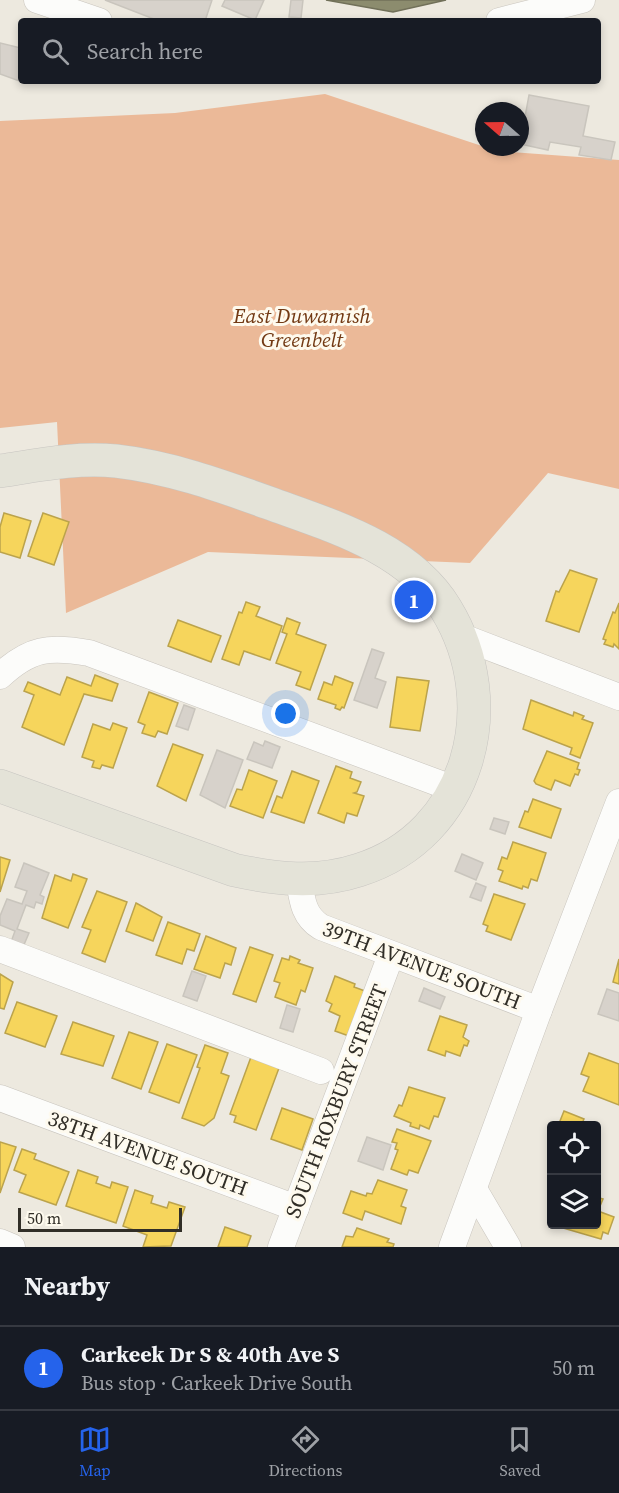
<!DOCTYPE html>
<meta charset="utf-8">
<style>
body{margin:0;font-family:"Source Serif 4",serif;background:#20242c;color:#f1f3f6}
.controls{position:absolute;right:18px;bottom:18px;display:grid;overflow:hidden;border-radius:6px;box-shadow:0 3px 9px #0003}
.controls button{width:54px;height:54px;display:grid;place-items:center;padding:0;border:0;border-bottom:2px solid #363941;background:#171b24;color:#f1f3f6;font:30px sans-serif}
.compass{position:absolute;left:475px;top:102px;width:54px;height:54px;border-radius:50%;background:#171b24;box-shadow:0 3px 9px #0003;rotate:290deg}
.scale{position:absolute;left:18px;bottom:15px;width:164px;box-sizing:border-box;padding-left:6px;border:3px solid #312e27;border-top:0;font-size:16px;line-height:21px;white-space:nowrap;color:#312e27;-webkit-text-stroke:4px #fefaee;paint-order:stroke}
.you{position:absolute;left:286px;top:714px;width:21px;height:21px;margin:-15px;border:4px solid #fff;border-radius:50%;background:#1a73e8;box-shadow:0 0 0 9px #1a73e833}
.badge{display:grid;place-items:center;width:39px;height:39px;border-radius:50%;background:#2563eb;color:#fff;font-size:20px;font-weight:700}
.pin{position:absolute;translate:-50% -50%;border:3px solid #fff;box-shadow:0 2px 6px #0006}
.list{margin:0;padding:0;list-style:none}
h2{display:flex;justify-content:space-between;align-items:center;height:78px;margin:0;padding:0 24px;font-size:26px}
h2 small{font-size:20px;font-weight:400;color:#9ea1a6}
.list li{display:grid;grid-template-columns:39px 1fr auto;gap:18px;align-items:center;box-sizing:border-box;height:84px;padding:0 24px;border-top:2px solid #363941}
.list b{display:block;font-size:22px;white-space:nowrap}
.list p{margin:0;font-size:20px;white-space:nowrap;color:#9ea1a6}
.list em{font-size:20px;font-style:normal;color:#9ea1a6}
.icon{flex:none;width:33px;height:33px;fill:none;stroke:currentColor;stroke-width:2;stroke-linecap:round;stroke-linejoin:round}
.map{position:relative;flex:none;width:619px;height:1247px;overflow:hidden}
.search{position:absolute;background:#171b24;box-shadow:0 3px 9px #0003;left:18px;right:18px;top:18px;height:66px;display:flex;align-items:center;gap:15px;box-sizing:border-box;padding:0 21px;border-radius:6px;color:#9ea1a6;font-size:22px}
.sheet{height:162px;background:#171b24}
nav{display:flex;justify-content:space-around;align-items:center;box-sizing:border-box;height:84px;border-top:2px solid #363941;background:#171b24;font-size:16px;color:#9ea1a6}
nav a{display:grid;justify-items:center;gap:3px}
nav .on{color:#2563eb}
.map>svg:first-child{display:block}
.forest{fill:#ebb998}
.homes{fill:#f6d55c;stroke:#bba34c;stroke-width:1.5}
.industry{fill:#8c8c6e;stroke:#717059;stroke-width:1.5}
.building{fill:#d7d2cb;stroke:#c9c5bd;stroke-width:1.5}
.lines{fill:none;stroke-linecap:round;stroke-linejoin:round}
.minor-casing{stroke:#c9c5be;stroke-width:27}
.major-casing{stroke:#c7c5c1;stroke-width:34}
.minor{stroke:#fcfcfa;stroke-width:26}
.major{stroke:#e4e3d8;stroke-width:33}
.labels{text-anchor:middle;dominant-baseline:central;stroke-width:6;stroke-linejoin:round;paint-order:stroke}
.park-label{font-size:21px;font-style:italic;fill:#733a14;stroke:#fefaee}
.street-label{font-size:21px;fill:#312e27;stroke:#fefaee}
</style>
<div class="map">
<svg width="619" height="1247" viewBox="0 0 619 1247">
<rect width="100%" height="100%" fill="#ede9df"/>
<polygon class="forest" points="325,94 497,151 619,160 619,489 548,473 470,563 208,552 66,613 57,422 0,428 0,121 175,113"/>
<g class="homes">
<polygon points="4,513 31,521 20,558 0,552 0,527"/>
<polygon points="43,513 69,522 54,565 28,556"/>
<polygon points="570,570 597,579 579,632 546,621 556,591 559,592"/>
<polygon points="246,602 260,607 256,616 282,626 270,660 244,651 239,665 222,659 239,612 242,613"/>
<polygon points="619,603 619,649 614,644 613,647 604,644 606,640 603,639 613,612 615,613"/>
<polygon points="287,618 300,623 296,634 326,645 310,690 296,685 301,672 276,663 287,634 282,632"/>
<polygon points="178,620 221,636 211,662 168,646"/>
<polygon points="95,675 118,684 112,701 84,694 64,745 22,727 34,695 24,691 28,682 60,695 67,677 91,686"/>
<polygon points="335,676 353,683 344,708 342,707 340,710 335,708 336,705 318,699 324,682 332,685"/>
<polygon points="397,677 429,681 420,731 390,727"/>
<polygon points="149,692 178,703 167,734 158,731 155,737 142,733 145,725 138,722"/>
<polygon points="531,700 573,716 574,712 584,716 582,719 593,723 580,758 570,754 572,748 523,729"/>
<polygon points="113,723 127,728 113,768 102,765 100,769 92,767 94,761 82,757 93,724 110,730"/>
<polygon points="173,744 203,755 186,801 157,786"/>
<polygon points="547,751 579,763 577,769 580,770 578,775 575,774 570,786 555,780 551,790 536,784 534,781"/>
<polygon points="336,766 352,772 350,778 361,782 357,792 354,793 364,796 357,816 347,813 344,823 318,813"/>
<polygon points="249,770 277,781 263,818 230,806 237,789 242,790"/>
<polygon points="292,771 319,781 304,823 271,812 277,796 282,798"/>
<polygon points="533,799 561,809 551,838 519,827 525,811 528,812"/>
<polygon points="513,842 546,853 537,881 531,879 528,888 523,886 522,889 499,881 503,871 498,869 502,857 507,859"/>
<polygon points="0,857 10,860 0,892"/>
<polygon points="73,874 87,879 68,928 42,918 55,875 71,881"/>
<polygon points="97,891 127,902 105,962 82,953 91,930 82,927"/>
<polygon points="494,894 525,904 511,940 486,931 488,926 483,924"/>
<polygon points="136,903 162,917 153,941 126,931"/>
<polygon points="168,922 200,934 194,951 187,949 182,964 156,955"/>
<polygon points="206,936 236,948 231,965 225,963 220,978 194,969"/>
<polygon points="250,947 273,955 256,1002 233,994"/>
<polygon points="290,956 300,960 298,963 313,968 305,992 301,990 296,1005 275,997 280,983 274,981 282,958 289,960"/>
<polygon points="619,959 619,984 613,982"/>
<polygon points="0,974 13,982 4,1009 0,1008"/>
<polygon points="335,976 355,984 354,987 365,991 349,1036 335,1031 340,1016 329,1011 332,1004 326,1001"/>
<polygon points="17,1002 57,1016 45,1047 5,1033"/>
<polygon points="440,1016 467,1025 463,1037 469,1041 467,1046 464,1045 460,1056 446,1051 445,1056 428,1050"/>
<polygon points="73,1022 114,1036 103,1066 61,1054"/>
<polygon points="129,1032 158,1042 141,1089 112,1078"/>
<polygon points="167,1044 197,1055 179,1103 149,1092"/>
<polygon points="205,1045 228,1053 221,1073 229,1076 214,1118 204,1126 182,1118 200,1068 197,1067"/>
<polygon points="589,1053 619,1064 619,1105 583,1091 589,1077 581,1074"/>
<polygon points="251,1057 279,1068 256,1130 234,1122 236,1116 230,1114"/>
<polygon points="409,1087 445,1098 438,1117 434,1116 429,1129 420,1125 419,1129 410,1126 411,1123 394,1116 399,1105 402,1106"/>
<polygon points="282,1108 313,1119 302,1150 271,1139"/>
<polygon points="564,1111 584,1119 581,1126 558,1126"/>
<polygon points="397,1129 431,1141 418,1173 409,1170 407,1175 391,1169 398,1150 395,1149 397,1143 392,1142"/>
<polygon points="0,1142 16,1147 0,1193"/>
<polygon points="22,1149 36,1154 34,1159 69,1172 56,1205 19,1192 26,1175 14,1170"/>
<polygon points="78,1170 98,1177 96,1183 110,1188 112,1182 128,1187 116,1223 66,1206"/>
<polygon points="378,1180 407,1190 401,1206 406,1208 401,1224 365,1211 362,1220 343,1213 351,1191 366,1196 367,1193 372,1194"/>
<polygon points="135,1190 153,1196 151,1203 167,1208 169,1202 185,1207 171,1246 143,1247 147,1235 123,1226"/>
<polygon points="596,1197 603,1199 598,1211 614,1217 608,1234 603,1232 601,1239 563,1228 564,1224 596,1224"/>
<polygon points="225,1227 251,1236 247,1247 218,1247"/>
<polygon points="357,1228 389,1239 387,1242 394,1244 393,1247 342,1247 346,1236 353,1237"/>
</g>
<polygon class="industry" points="326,0 446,0 393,12"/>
<g class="building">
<polygon points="105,0 212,0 205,21 159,21"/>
<polygon points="225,0 264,0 255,20 222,6"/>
<polygon points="291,0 303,0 301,18 289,17"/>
<polygon points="0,43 21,48 22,82 0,74"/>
<polygon points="529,95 589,106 583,136 615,142 611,160 579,155 581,147 550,142 548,150 520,144"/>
<polygon points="372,649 384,653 375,678 386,682 377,708 354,700"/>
<polygon points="184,705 195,709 188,730 176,726"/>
<polygon points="265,741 280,747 272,768 247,759 254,742 263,746"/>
<polygon points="217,750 243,760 225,808 200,795"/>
<polygon points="494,818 509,822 505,834 490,829"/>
<polygon points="462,854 483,863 476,880 455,871"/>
<polygon points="24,863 49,873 40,895 44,897 42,904 36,902 34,908 26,905 17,929 29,933 23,947 11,942 15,931 0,925 0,916 7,899 22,904 27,891 15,887"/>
<polygon points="476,883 486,887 481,901 470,897"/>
<polygon points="192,971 206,976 197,1001 183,996"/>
<polygon points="424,988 445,997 440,1009 419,1001"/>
<polygon points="607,989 619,993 619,1021 598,1014"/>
<polygon points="287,1005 300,1009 293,1032 280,1028"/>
<polygon points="367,1137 391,1145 383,1170 358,1161"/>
</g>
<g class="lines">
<defs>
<g id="minor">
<polyline points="37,0 99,21"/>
<polyline points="499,21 582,0"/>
<polyline points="460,636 619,697"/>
<path d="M 0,676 C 30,648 49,646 89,653 L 457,790"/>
<path d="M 299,880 C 302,899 303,916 321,927 L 539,1010"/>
<polyline points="0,949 321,1071"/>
<polyline points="0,1098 296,1208"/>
<polyline points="474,1189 508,1247"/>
<polyline points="0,1242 12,1247"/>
<polyline points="281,1247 391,955"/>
<polyline points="452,1247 539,1010 619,802"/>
</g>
<path id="major" d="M 0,471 C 39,465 77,457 116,461 C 169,467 219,485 269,503 C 332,526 409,548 446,609 C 504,704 470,835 359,870 C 317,884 275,879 234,870 L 0,786"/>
</defs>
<use href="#minor" class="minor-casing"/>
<use href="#major" class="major-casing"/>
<use href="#minor" class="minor"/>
<use href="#major" class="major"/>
</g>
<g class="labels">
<g class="park-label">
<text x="302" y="315">East Duwamish<tspan x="302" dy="24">Greenbelt</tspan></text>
</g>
<g class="street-label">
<text transform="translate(422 965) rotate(21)">39TH AVENUE SOUTH</text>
<text transform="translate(336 1101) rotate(-69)">SOUTH ROXBURY STREET</text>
<text transform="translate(148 1153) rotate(20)">38TH AVENUE SOUTH</text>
</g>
</g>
</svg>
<div class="controls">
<button><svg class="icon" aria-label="locate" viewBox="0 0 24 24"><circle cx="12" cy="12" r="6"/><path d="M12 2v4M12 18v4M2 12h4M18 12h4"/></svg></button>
<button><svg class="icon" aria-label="layers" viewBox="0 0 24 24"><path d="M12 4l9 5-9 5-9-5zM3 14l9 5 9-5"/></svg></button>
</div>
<svg class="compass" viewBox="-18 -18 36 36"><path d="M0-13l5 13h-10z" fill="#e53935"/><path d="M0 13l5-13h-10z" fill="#9ea1a6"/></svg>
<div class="scale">50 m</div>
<div class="you"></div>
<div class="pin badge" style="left:414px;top:600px">1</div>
<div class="search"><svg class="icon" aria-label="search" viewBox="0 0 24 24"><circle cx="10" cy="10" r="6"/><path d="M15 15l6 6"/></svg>Search here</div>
</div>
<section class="sheet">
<h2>Nearby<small></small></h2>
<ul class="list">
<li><span class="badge">1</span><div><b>Carkeek Dr S &amp; 40th Ave S</b><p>Bus stop · Carkeek Drive South</p></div><em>50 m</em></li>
</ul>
</section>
<nav>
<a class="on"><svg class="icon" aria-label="map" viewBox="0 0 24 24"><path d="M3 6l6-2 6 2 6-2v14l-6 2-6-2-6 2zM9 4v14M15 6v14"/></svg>Map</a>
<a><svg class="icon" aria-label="directions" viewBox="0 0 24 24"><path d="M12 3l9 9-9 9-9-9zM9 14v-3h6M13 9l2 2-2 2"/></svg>Directions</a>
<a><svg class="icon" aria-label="saved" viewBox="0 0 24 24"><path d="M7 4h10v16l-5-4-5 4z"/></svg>Saved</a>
</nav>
